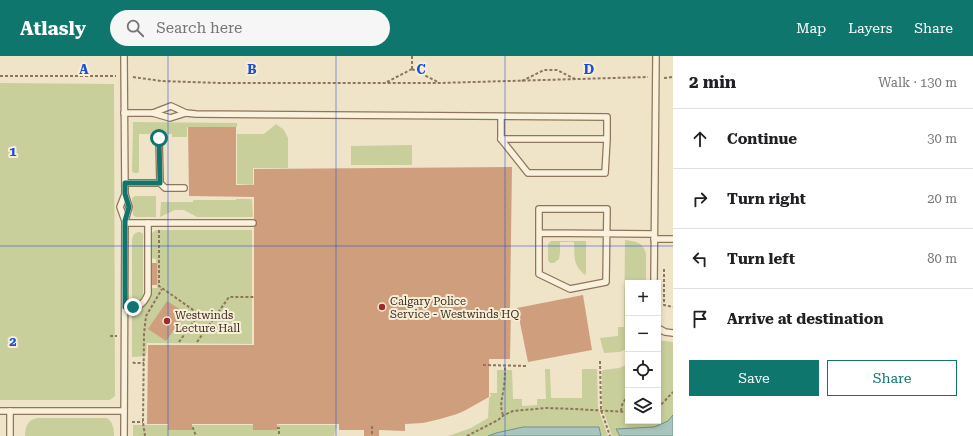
<!DOCTYPE html>
<meta charset="utf-8">
<style>
body{margin:0;font-family:"Roboto Serif",serif;background:#f6f6f6;color:#202124}
.controls{position:absolute;right:12px;bottom:12px;display:grid;overflow:hidden;border-radius:0px;box-shadow:0 2px 6px #0003}
.controls button{width:36px;height:36px;display:grid;place-items:center;padding:0;border:0;border-bottom:1px solid #e0e0e0;background:#fff;color:#202124;font:20px sans-serif}
.stop{position:absolute;width:12px;height:12px;margin:-9px;border:3px solid #0f766e;border-radius:50%;background:#fff}
.stop.end{background:#0f766e;border-color:#fff;box-shadow:0 1px 4px #0008}
.list{margin:0;padding:0;list-style:none}
h2{display:flex;justify-content:space-between;align-items:center;height:52px;margin:0;padding:0 16px;font-size:17px}
h2 small{font-size:13px;font-weight:400;color:#757577}
.list li{display:grid;grid-template-columns:26px 1fr auto;gap:12px;align-items:center;box-sizing:border-box;height:60px;padding:0 16px;border-top:1px solid #e0e0e0}
.list b{display:block;font-size:15px;white-space:nowrap}
.list em{font-size:13px;font-style:normal;color:#757577}
.actions{display:flex;gap:8px;padding:12px 16px}
.actions a{flex:1;padding:9px 0;border:1px solid #0f766e;border-radius:0px;text-align:center;font-size:14px;color:#0f766e}
.actions .main{background:#0f766e;color:#fff}
.icon{flex:none;width:22px;height:22px;fill:none;stroke:currentColor;stroke-width:2;stroke-linecap:round;stroke-linejoin:round}
.map{position:relative;flex:none;width:673px;height:380px;overflow:hidden}
header{display:flex;align-items:center;gap:24px;box-sizing:border-box;height:56px;padding:0 20px;background:#0f766e;color:#fff}
header strong{font-size:19px}
nav{display:flex;gap:22px;margin-inline-start:auto;font-size:14px}
.search{width:280px;height:36px;background:#f6f6f6;display:flex;align-items:center;gap:10px;box-sizing:border-box;padding:0 14px;border-radius:22px;color:#757577;font-size:15px}
main{display:flex}
aside{flex:1;background:#fff}
.map>svg:first-child{display:block}
.green{fill:#c9cf9b}
.water{fill:#a9c4bc;stroke:#6f938a}
.building{fill:#cf9f7d}
.lines{fill:none;stroke-linecap:round;stroke-linejoin:round}
.service-casing{stroke:#8d765c;stroke-width:8}
.path{stroke:#8d765c;stroke-width:2;stroke-dasharray:3 2;stroke-linecap:butt}
.service{stroke:#faf1dc;stroke-width:5.5}
.route{stroke:#0f766e;stroke-width:5}
.grid{fill:none;stroke:#1d4ed8;stroke-width:1;stroke-opacity:0.55}
.poi-dot{fill:#9e2a2b;stroke:#f7eed8;stroke-width:1.5}
.labels{text-anchor:middle;dominant-baseline:central;stroke-width:4;stroke-linejoin:round;paint-order:stroke}
.poi-label{font-size:11px;fill:#3d2e20;stroke:#f7eed8;text-anchor:start}
.grid-label{font-size:13px;text-anchor:middle;font-weight:bold;fill:#1d4ed8;stroke:#f7eed8;stroke-width:4;stroke-linejoin:round;paint-order:stroke}
</style>
<header>
<strong>Atlasly</strong>
<div class="search"><svg class="icon" aria-label="search" viewBox="0 0 24 24"><circle cx="10" cy="10" r="6"/><path d="M15 15l6 6"/></svg>Search here</div>
<nav><a>Map</a><a>Layers</a><a>Share</a></nav>
</header>
<main>
<div class="map">
<svg width="673" height="380" viewBox="0 0 673 380">
<rect width="100%" height="100%" fill="#f0e4c8"/>
<g class="green">
<polygon points="0,27 114,28 115,340 110,344 0,344"/>
<polygon points="133,66 237,67 237,78 264,78 276,68 284,74 288,82 288,112 253,112 253,129 237,128 237,71 187,71 187,81 172,81 172,78 139,78 139,115 138,117 134,117 132,115"/>
<polygon points="412,89 412,109 351,109 351,90"/>
<polygon points="135,140 156,140 156,161 136,161 133,159 132,142"/>
<polygon points="236,143 252,143 253,161 197,161 184,154 175,154 160,161 161,146 193,146 193,144 236,144"/>
<path d="M 156,174 L 252,174 L 252,288 L 147,287 L 146,300 L 132,301 L 132,257 C 135,255 138,254 141,252 C 149,248 150,241 151,232 L 157,232 L 156,203 L 151,202 L 151,180 L 152,177 Z"/>
<polygon points="138,176 140,176 143,178 143,239 142,244 134,248 132,247 132,183 134,178"/>
<path d="M 625,184 C 636,185 642,186 646,197 L 646,227 L 628,227 L 628,292 L 620,296 L 604,297 L 600,282 L 618,280 L 618,271 L 624,271 Z"/>
<path d="M 551,185 L 586,185 L 586,217 L 585,219 C 572,208 575,201 574,186 L 560,186 L 560,197 L 559,203 L 554,207 L 550,207 L 548,204 L 548,188 Z"/>
<polygon points="658,284 673,286 673,380 612,380 602,351 602,316 603,314 619,312 628,308 628,365 658,365"/>
<polygon points="545,313 550,313 551,342 582,342 582,313 597,313 598,352 608,380 448,380 471,372 488,362 489,342 491,340 490,337 497,337 497,314 512,314 513,343 522,343 522,350 537,349 537,343 546,343"/>
<path d="M 38,362 L 107,362 C 113,366 114,373 114,380 L 25,380 C 25,370 28,363 38,362 Z"/>
<polygon points="133,369 337,369 334,380 133,380"/>
</g>
<g class="water">
<polygon points="673,359 673,380 620,380 616,373 654,371 668,365"/>
<polygon points="523,371 599,371 601,380 488,380 496,377"/>
</g>
<g class="building">
<polygon points="188,71 236,71 236,129 254,129 254,113 512,111 510,253 511,253 510,303 489,303 489,341 464,355 457,358 440,363 423,367 405,368 405,375 379,374 379,380 364,380 364,374 339,374 339,368 277,368 277,374 253,374 253,368 192,368 192,374 168,374 168,368 147,368 148,289 254,289 254,171 256,169 257,167 256,165 254,163 254,141 189,140"/>
<rect x="152" y="207" width="5" height="22"/>
<polygon points="583,239 592,294 528,306 517,252"/>
<polygon points="167,245 186,257 166,285 148,273"/>
</g>
<g class="lines">
<defs>
<g id="service">
<polyline points="124,0 125,138 129,151 125,165 124,380"/>
<polyline points="124,57 153,57 170,62 186,57"/>
<polyline points="153,57 171,50 186,57 196,58 607,61 607,83 605,117 528,117 501,83 607,83"/>
<polyline points="501,61 501,83"/>
<polyline points="125,127 160,127 159,82"/>
<polyline points="160,127 165,132 184,132"/>
<polyline points="125,165 120,151 125,138"/>
<polyline points="125,167 253,167"/>
<polyline points="539,177 539,218 570,233 606,226 607,153 539,153 539,177 654,178"/>
<polyline points="654,183 673,183"/>
<polyline points="654,227 656,0"/>
<path d="M 125,251 C 138,251 143,250 148,238 L 148,167"/>
<polyline points="658,272 665,276 673,277"/>
<polyline points="0,355 124,355"/>
<polyline points="10,380 10,355"/>
</g>
</defs>
<use href="#service" class="service-casing"/>
<g class="path">
<polyline points="412,0 412,13"/>
<polyline points="412,13 438,26"/>
<polyline points="0,20 116,20"/>
<polyline points="133,21 161,25 220,27 439,27 648,21"/>
<polyline points="664,22 673,21"/>
<polyline points="522,25 544,14 557,14 575,23"/>
<polyline points="387,26 412,13"/>
<polyline points="159,174 159,230 199,258 217,258 229,241 254,241"/>
<polyline points="664,213 664,249 673,251"/>
<polyline points="110,280 117,280"/>
<polyline points="179,286 199,258"/>
<polyline points="197,286 217,258"/>
<polyline points="600,305 601,354 610,380"/>
<polyline points="133,306 134,307 144,307"/>
<polyline points="483,309 528,310"/>
<polyline points="658,352 673,336"/>
<polyline points="621,355 622,349 628,338"/>
<path d="M 503,359 C 499,349 503,340 504,330 C 505,323 505,316 505,309"/>
<polyline points="132,366 143,366"/>
<polyline points="372,370 372,380"/>
<polyline points="192,372 193,372 196,380"/>
<polyline points="277,372 279,372 279,380"/>
<polyline points="145,380 143,366 144,278 146,260 162,233"/>
<polyline points="467,380 498,364 504,359 513,355 546,352 574,353 628,356"/>
</g>
<use href="#service" class="service"/>
</g>
<g class="lines">
<polyline class="route" points="133,251 125,251 125,165 129,151 125,138 125,127 160,127 159,82"/>
</g>
<path class="grid" d="M 168,0 L 168,380M 336,0 L 336,380M 505,0 L 505,380M 0,190 L 673,190"/>
<g class="poi-dot">
<circle cx="382" cy="251" r="4"/>
<circle cx="167" cy="265" r="4"/>
</g>
<g class="labels">
<g class="poi-label">
<text x="390" y="245">Calgary Police<tspan x="390" dy="13">Service - Westwinds HQ</tspan></text>
<text x="175" y="259">Westwinds<tspan x="175" dy="13">Lecture Hall</tspan></text>
</g>
</g>
<g class="grid-label">
<text x="84" y="18">A</text>
<text x="252" y="18">B</text>
<text x="421" y="18">C</text>
<text x="589" y="18">D</text>
<text x="13" y="100">1</text>
<text x="13" y="290">2</text>
</g>
</svg>
<div class="controls">
<button>+</button>
<button>−</button>
<button><svg class="icon" aria-label="locate" viewBox="0 0 24 24"><circle cx="12" cy="12" r="6"/><path d="M12 2v4M12 18v4M2 12h4M18 12h4"/></svg></button>
<button><svg class="icon" aria-label="layers" viewBox="0 0 24 24"><path d="M12 4l9 5-9 5-9-5zM3 14l9 5 9-5"/></svg></button>
</div>
<div class="stop" style="left:159px;top:82px"></div>
<div class="stop end" style="left:133px;top:251px"></div>
</div>
<aside>
<h2>2 min<small>Walk · 130 m</small></h2>
<ul class="list">
<li><svg class="icon" aria-label="ahead" viewBox="0 0 24 24"><path d="M12 20V5M6 11l6-6 6 6"/></svg><div><b>Continue</b></div><em>30 m</em></li>
<li><svg class="icon" aria-label="right" viewBox="0 0 24 24"><path d="M7 20v-9h11M14 6l5 5-5 5"/></svg><div><b>Turn right</b></div><em>20 m</em></li>
<li><svg class="icon" aria-label="left" viewBox="0 0 24 24"><path d="M17 20v-9H6M10 6l-5 5 5 5"/></svg><div><b>Turn left</b></div><em>80 m</em></li>
<li><svg class="icon" aria-label="arrive" viewBox="0 0 24 24"><path d="M6 21V4h12l-3 4 3 4H6"/></svg><div><b>Arrive at destination</b></div></li>
</ul>
<div class="actions"><a class="main">Save</a><a>Share</a></div>
</aside>
</main>
